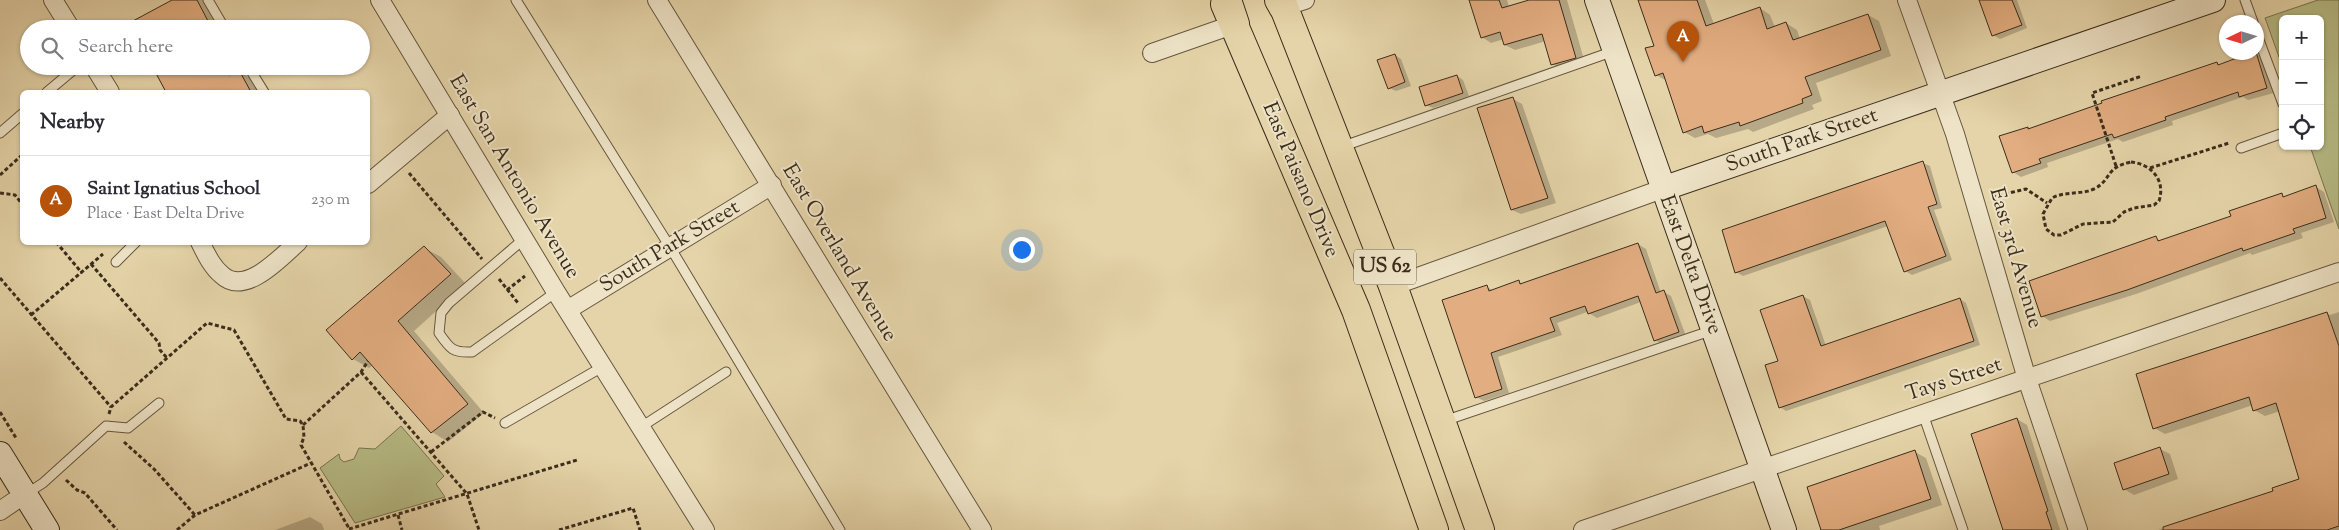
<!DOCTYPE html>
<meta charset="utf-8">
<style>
body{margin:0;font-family:"Sorts Mill Goudy",serif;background:#f2f2f3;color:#2b2b33}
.controls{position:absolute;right:15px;top:15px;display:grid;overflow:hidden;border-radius:8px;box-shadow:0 1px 4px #0004}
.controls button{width:45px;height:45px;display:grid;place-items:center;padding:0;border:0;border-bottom:1px solid #e1e1e2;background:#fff;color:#2b2b33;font:25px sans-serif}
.compass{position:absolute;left:2219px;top:15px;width:45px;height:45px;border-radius:50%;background:#fff;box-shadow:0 1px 4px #0004;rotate:266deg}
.you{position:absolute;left:1021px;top:249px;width:18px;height:18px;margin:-12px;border:4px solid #fff;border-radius:50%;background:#1a73e8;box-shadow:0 0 0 8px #1a73e833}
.badge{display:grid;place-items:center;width:32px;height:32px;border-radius:50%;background:#b45309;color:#fff;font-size:16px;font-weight:700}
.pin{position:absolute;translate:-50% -41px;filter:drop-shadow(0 1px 2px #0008)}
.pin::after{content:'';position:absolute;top:26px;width:18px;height:15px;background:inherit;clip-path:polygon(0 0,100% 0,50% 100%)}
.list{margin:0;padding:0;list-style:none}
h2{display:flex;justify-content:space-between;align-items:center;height:65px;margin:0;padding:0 20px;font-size:21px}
h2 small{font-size:16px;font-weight:400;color:#7c7c81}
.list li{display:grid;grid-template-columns:32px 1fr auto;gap:15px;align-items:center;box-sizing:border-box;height:90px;padding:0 20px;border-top:1px solid #e1e1e2}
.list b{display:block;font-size:19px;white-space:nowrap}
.list p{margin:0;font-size:16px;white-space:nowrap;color:#7c7c81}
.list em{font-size:16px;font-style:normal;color:#7c7c81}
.icon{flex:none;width:28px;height:28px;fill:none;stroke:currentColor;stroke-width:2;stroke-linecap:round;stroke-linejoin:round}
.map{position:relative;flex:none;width:2339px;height:530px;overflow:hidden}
.search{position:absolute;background:#fff;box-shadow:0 1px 4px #0004;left:20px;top:20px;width:350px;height:55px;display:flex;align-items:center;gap:12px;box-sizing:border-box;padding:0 18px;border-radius:28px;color:#7c7c81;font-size:19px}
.panel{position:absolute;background:#fff;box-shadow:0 1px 4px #0004;left:20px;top:90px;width:350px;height:155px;border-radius:8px}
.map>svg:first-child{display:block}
.green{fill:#b7bc86;stroke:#797451}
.shadow{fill:#0003}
.building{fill:#e2ad80;stroke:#3b2d1c}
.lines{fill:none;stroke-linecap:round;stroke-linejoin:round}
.lane-casing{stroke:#66573f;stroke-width:11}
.street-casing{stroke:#66573f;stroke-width:20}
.secondary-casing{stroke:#3b2d1c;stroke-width:26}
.primary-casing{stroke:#3b2d1c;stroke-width:30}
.highway-casing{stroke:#3b2d1c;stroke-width:30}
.path{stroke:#3b2d1c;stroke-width:3;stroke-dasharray:4 2.5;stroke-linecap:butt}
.lane{stroke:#eee3c7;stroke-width:9}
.street{stroke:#eee3c7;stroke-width:18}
.secondary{stroke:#eee3c7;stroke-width:24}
.primary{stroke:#e5d4a9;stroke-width:28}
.highway{stroke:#e5d4a9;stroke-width:28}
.labels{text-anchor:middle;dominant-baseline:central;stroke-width:4;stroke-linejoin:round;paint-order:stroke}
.shield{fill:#eee3c7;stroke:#71644f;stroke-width:1}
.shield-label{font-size:20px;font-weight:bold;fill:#3b2d1c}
.street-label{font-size:21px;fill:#3b2d1c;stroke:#eee3c7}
</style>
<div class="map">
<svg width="2339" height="530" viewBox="0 0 2339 530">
<rect width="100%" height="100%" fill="#e5d4a9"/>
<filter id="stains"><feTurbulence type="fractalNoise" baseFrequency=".004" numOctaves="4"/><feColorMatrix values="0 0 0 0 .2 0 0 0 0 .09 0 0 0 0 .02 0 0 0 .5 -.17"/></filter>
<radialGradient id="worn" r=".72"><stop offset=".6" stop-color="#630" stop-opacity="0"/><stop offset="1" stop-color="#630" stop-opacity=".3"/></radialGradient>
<g class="green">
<polygon points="2318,0 2339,0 2339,229 2310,146 2320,146 2320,19 2283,19 2283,68 2265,18"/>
<polygon points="401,426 444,476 436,484 445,497 355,523 320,468 339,454 340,459 344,462 354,459 359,448 375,449"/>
</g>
<g class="shadow">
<polygon points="174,0 205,0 219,28 133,29"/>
<polygon points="1470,0 1507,0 1509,7 1534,0 1567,0 1585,63 1562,70 1553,64 1546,41 1515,50 1505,45 1504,39 1491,43 1482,37"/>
<polygon points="1639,0 1705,0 1714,24 1760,8 1770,15 1775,27 1786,23 1797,30 1800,39 1868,15 1879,21 1891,56 1816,83 1822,101 1812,105 1814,109 1753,132 1748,129 1716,138 1708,134 1695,138 1684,132 1667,81 1656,75 1655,46"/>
<polygon points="1986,0 2017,0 2027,28 2000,39 1993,35"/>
<polygon points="2255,53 2263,58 2274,93 2248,100 2243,97 2172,121 2173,125 2123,142 2118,139 2047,163 2048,167 2021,177 2013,172 2028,128 2030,129 2217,64 2220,66"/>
<polygon points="1395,55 1401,59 1411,86 1396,91 1389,88"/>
<polygon points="153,66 232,66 236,73 239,71 251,79 259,92 167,92"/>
<polygon points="1457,76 1463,80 1469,96 1433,108 1426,105"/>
<polygon points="1513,99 1522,104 1556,203 1521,214 1512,210"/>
<polygon points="1923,163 1930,166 1942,208 1934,210 1952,260 1912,275 1905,271 1888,226 1743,276 1736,272"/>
<polygon points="2316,187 2324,192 2334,222 2301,233 2303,238 2252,255 2250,253 2136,294 2050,321 2042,316 2156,238 2161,241 2233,217 2281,195 2285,197"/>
<polygon points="1638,244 1646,249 1661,293 1664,292 1671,296 1686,336 1663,345 1655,340 1641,302 1597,318 1587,312 1557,323 1562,335 1498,357 1509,393 1484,401 1476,397 1487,287 1494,291 1519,282 1523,284"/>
<polygon points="424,248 441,257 466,284 414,331 484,413 448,442 432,432 373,365 369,368 353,359 328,330"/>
<polygon points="1803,296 1810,300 1826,346 1960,299 1966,303 1980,345 1786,411 1780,407 1779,362"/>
<polygon points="2339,312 2339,530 2158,530 2274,492 2300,480 2280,411 2265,416 2254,410 2253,405 2165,434 2154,428 2327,313 2330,315"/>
<polygon points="2017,419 2027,425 2060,530 2005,530"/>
<polygon points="2160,449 2170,454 2178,479 2134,495 2124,489"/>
<polygon points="1915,452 1926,458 1942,505 1879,526 1880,530 1822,530"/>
<polygon points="310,517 322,524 324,530 275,530"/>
</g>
<g class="building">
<polygon points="172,0 197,0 208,21 202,24 205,29 118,29"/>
<polygon points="1469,0 1499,0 1502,8 1529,0 1559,0 1576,58 1551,65 1542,34 1504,45 1500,32 1481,38"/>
<polygon points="1638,0 1697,0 1706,26 1760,7 1767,29 1786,22 1793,40 1868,14 1881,50 1805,77 1812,95 1802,99 1803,103 1740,126 1739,122 1704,133 1702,126 1683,133 1663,73 1655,76 1645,48 1654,46"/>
<polygon points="1979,0 2012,0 2022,25 1992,36"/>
<polygon points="2253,52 2256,52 2267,88 2239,97 2238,92 2165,117 2166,120 2114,138 2112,134 2039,159 2041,163 2012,173 1999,136 2028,127 2028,129 2102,103 2101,101 2217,62 2218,65"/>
<polygon points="1395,54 1405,82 1388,89 1377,60"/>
<polygon points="152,66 225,66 229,75 239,70 251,92 166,92"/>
<polygon points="1457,75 1463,93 1425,106 1419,87"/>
<polygon points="1513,97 1548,198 1511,210 1477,108"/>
<polygon points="1923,161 1937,204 1928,207 1946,256 1904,272 1885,221 1735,273 1722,230"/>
<polygon points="2316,185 2326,218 2293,229 2295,233 2243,251 2242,248 2127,290 2041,317 2029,281 2156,236 2158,241 2231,216 2229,211 2282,193 2283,197"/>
<polygon points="1638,243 1656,293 1664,290 1679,332 1654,341 1638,296 1588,314 1585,306 1550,318 1555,331 1491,353 1502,389 1475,398 1442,300 1487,285 1489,291 1519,280 1520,284"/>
<polygon points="424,246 451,274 398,321 468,404 431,433 360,352 352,360 326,330"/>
<polygon points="1803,295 1821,346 1960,298 1974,341 1779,408 1765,365 1778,361 1760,310"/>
<polygon points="2327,312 2339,346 2339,526 2327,530 2163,530 2163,527 2273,491 2272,488 2299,479 2276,403 2253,411 2249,397 2153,429 2136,374"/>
<polygon points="2017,418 2048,511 2046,512 2052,530 2003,530 1971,434"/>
<polygon points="2160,447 2169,474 2123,490 2114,463"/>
<polygon points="1915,450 1931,499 1839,530 1821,530 1807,487"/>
</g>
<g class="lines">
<defs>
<g id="lane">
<polyline points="208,0 225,29"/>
<polyline points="516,0 670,247 840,530"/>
<polyline points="2245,0 2253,22"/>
<polyline points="2256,32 2283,104"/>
<polyline points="248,66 264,92"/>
<polyline points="47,92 78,66"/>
<polyline points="0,133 22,114"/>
<polyline points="1341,147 1614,51"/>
<polyline points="2241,148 2283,133"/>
<path d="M 525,238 L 449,303 L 441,313 L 439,333 C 450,349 453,353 472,352 L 556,292"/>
<polyline points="116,262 136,242"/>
<polyline points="1923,414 1963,530"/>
<polyline points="1444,421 1713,330"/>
<polyline points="505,423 604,366"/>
<polyline points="641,427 726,372"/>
<polyline points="26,494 43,483 106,426 128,428 159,403"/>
</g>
<g id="street">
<polyline points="53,0 71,29"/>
<polyline points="380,0 556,292 705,530"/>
<polyline points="657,0 982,530"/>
<polyline points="1907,0 1955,134 2027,379 2078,530"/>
<polyline points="1283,7 1305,0"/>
<polyline points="1152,53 1235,24"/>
<polyline points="94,66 110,92"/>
<polyline points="368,184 450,115"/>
<path d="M 200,242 C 206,254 212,267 222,275 C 245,297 281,257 298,242"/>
<polyline points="1393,286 1662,189"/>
<polyline points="569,309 772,185"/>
<polyline points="0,511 25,494"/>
<polyline points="1583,530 2339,272"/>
</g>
<g id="secondary">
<polyline points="1597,0 1784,530"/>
<polyline points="1662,189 2213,0"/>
<polyline points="0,454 47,530"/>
</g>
<g id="primary">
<polyline points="1281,0 1393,286 1480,530"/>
<polyline points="1225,4 1356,310 1434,530"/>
</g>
<g id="highway">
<polyline points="1227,0 1235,24"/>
<polyline points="1279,0 1283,7"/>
</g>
</defs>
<use href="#lane" class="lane-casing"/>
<use href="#street" class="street-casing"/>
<use href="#secondary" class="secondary-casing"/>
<use href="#primary" class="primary-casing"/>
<use href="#highway" class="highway-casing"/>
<g class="path">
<path d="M 2131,162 C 2151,164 2166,180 2159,201 L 2154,205 L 2134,208 L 2124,212 L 2113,222 L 2083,224 L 2061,235 L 2054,235 L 2046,229 L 2043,214 L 2052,198 C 2065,191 2080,195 2094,189 C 2112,180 2105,167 2131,162 Z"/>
<polyline points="2116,166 2092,93 2142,76"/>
<polyline points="2150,168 2229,143"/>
<polyline points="409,173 482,259"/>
<polyline points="0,175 22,155"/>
<polyline points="0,193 15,195 22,204"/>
<polyline points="1992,197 2026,189 2047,203"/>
<polyline points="56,242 82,273"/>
<polyline points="91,264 159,343 160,350 167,358"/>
<polyline points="0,278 111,407"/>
<polyline points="499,279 518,303"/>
<polyline points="507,290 525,276"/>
<polyline points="31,315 103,254"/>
<polyline points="361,372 467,494 479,530"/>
<polyline points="0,412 16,438"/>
<polyline points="109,414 111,407 207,323 234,330 286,419 300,421 303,425 304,437 301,445 350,530"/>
<polyline points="303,425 361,372 368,361"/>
<polyline points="124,442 154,469 195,515"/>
<polyline points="431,452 483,412 495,418"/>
<polyline points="66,480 77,490 85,493 117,530"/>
<polyline points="398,515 402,530"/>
<polyline points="349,529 577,460"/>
<polyline points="177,530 195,515 311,463"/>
<polyline points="559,530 633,508 640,530"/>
</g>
<use href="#lane" class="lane"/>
<use href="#street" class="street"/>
<use href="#secondary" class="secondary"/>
<use href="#primary" class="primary"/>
<use href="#highway" class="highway"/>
</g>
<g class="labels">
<rect class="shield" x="1354" y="249.5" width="62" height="35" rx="4"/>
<g class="shield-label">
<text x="1385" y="267">US 62</text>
</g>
<g class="street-label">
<text transform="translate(1802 141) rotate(-19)">South Park Street</text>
<text transform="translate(514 177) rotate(59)">East San Antonio Avenue</text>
<text transform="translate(1300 180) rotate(67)">East Paisano Drive</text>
<text transform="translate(670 247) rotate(-31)">South Park Street</text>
<text transform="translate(839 253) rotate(59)">East Overland Avenue</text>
<text transform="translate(2015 258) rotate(74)">East 3rd Avenue</text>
<text transform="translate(1690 265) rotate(70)">East Delta Drive</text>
<text transform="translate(1954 380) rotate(-18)">Tays Street</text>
</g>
</g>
<rect width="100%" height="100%" filter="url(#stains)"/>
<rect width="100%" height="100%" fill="url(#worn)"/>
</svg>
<div class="controls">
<button>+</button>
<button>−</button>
<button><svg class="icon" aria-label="locate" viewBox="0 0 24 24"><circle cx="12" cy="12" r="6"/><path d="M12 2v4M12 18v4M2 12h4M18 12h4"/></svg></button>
</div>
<svg class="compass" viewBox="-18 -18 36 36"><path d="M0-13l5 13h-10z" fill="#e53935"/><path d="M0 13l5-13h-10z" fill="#7c7c81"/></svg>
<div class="you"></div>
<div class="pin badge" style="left:1683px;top:62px">A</div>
<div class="search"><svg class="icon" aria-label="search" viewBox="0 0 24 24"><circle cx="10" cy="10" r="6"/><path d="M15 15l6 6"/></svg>Search here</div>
<section class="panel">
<h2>Nearby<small></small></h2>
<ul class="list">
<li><span class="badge">A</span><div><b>Saint Ignatius School</b><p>Place · East Delta Drive</p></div><em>230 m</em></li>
</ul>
</section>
</div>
